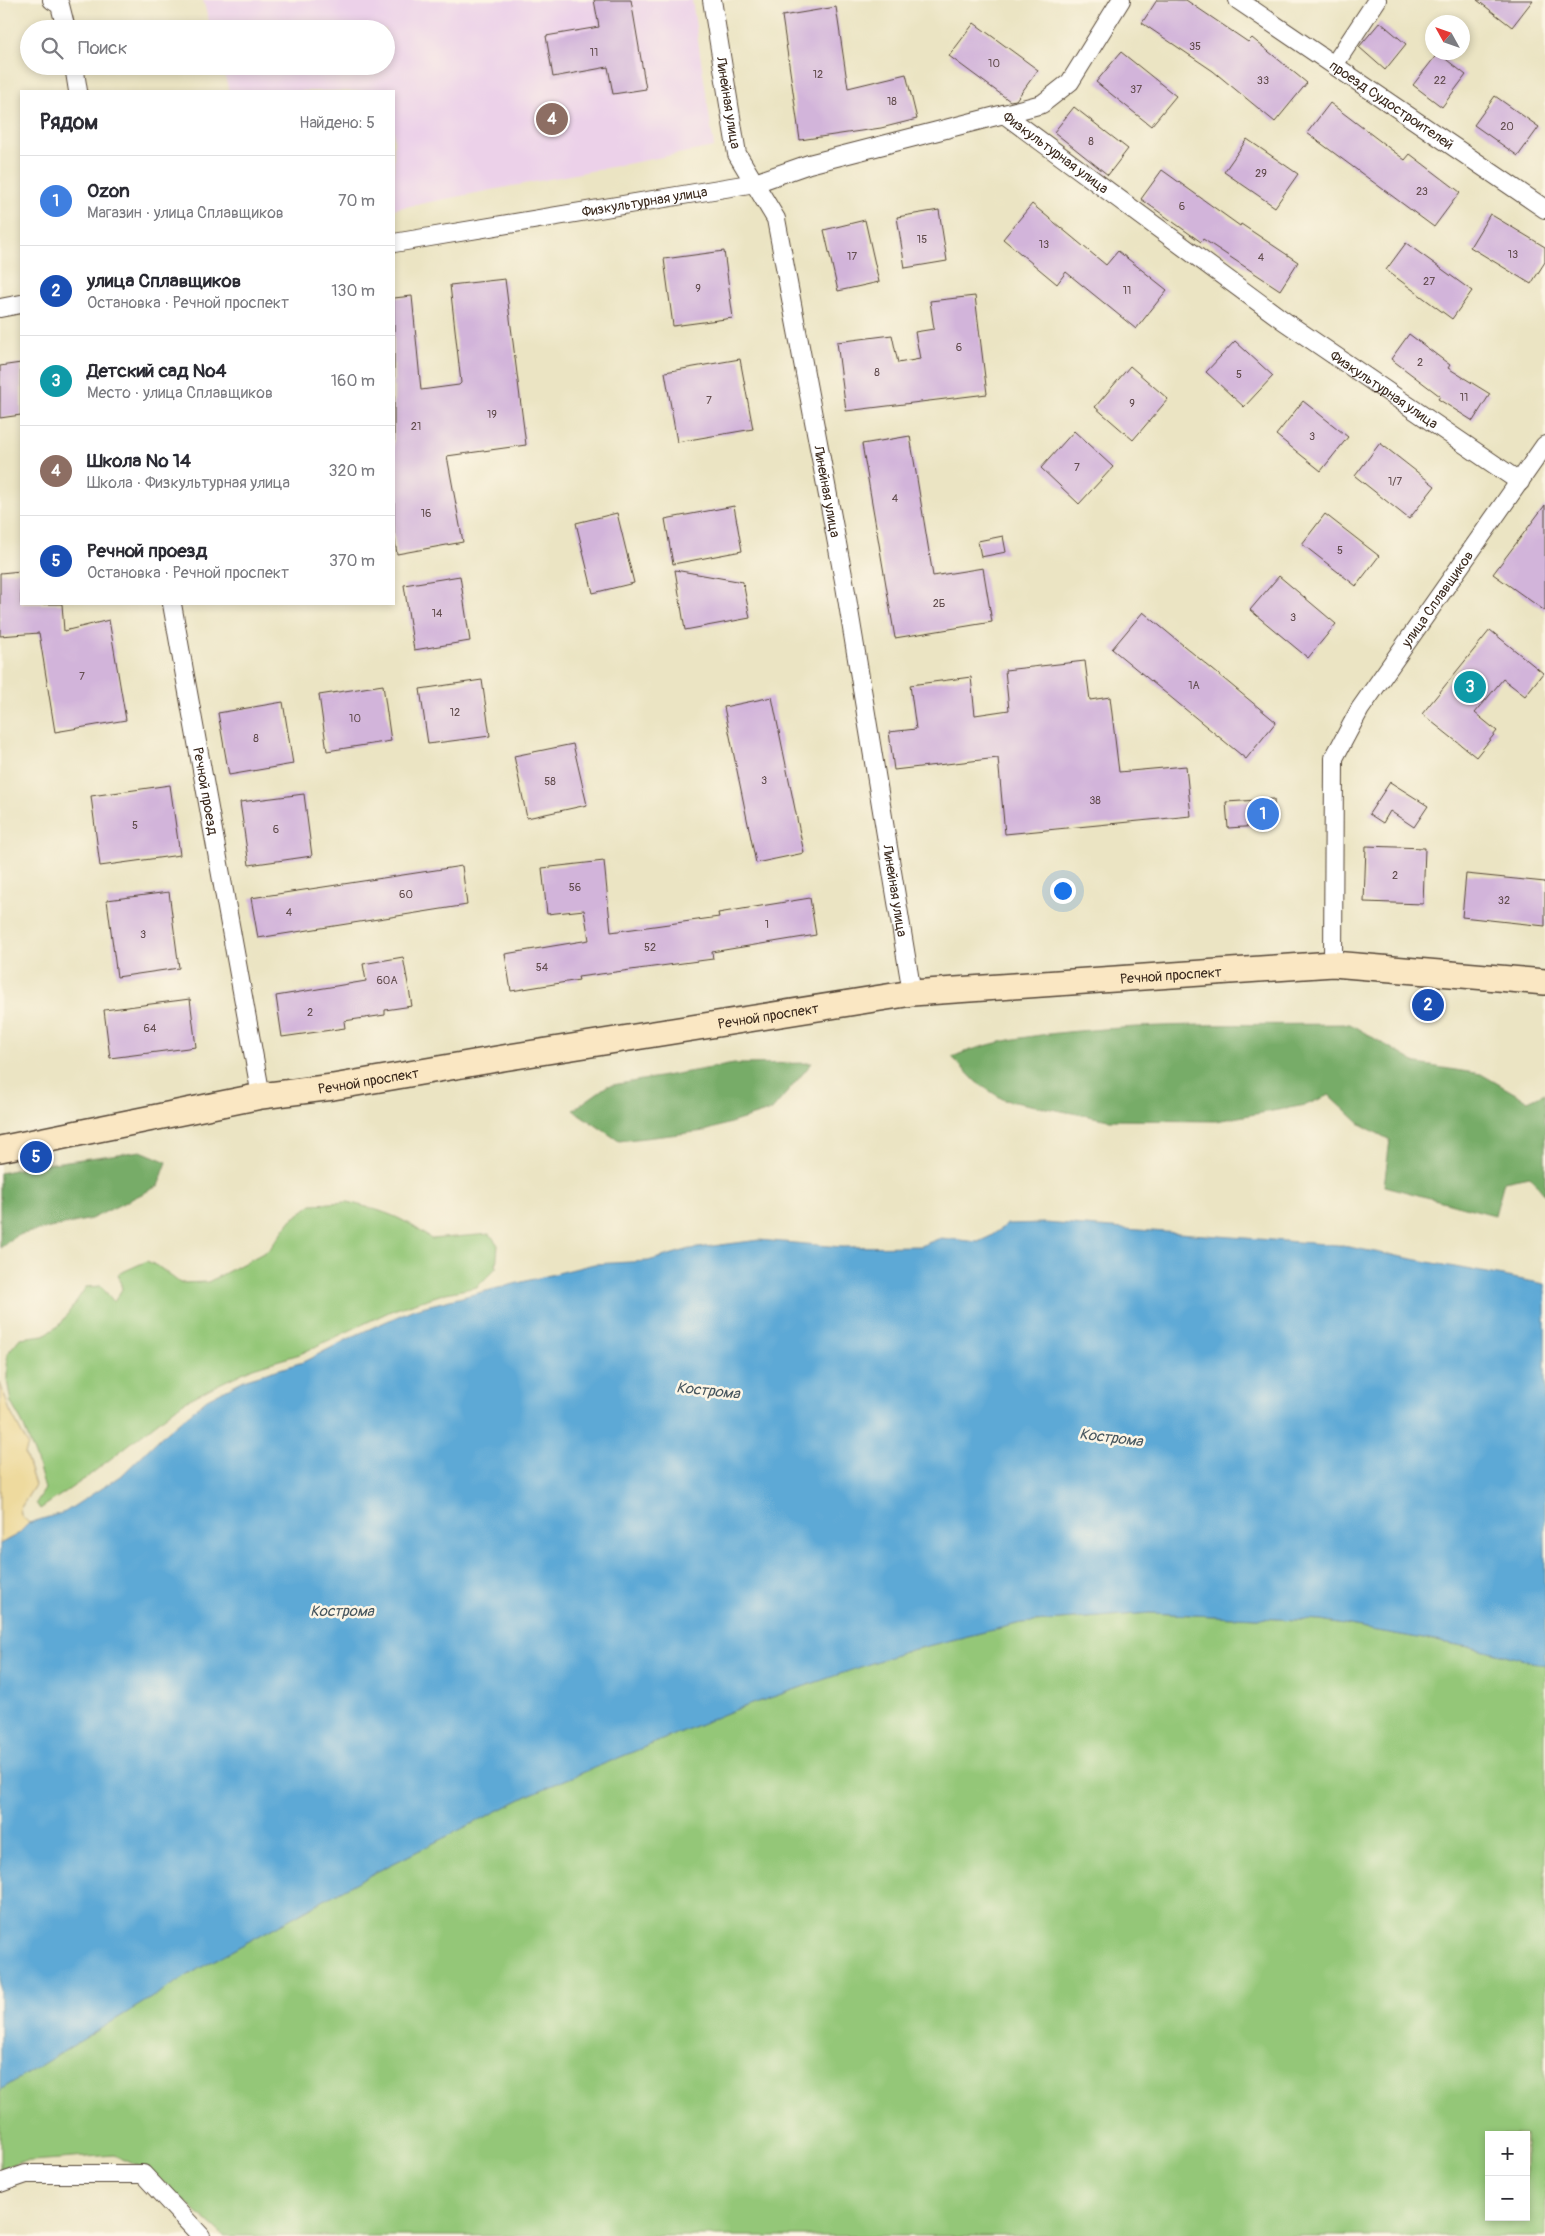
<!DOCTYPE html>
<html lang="ru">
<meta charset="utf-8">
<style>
body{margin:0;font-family:Pangolin,sans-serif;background:#f7f7f7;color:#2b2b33}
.controls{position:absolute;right:15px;bottom:15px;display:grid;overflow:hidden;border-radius:0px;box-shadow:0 2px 8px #0003}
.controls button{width:45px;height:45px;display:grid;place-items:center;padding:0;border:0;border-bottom:1px solid #e1e1e2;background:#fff;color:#2b2b33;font:25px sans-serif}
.compass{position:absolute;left:1425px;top:15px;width:45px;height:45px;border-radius:50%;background:#fff;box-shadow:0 2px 8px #0003;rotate:310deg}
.you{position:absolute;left:1062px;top:890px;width:18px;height:18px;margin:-12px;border:4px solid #fff;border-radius:50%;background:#1a73e8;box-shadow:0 0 0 8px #1a73e833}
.badge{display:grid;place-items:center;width:32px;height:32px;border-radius:50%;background:#2563eb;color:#fff;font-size:16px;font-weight:700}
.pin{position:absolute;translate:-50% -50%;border:2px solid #fff;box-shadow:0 1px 5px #0006}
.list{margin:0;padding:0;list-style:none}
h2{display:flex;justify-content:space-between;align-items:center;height:65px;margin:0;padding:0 20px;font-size:21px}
h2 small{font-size:16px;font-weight:400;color:#7c7c81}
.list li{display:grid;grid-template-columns:32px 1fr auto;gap:15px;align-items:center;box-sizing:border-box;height:90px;padding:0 20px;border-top:1px solid #e1e1e2}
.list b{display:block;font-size:19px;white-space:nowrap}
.list p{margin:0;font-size:16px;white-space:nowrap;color:#7c7c81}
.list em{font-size:16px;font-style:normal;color:#7c7c81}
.icon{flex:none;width:28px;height:28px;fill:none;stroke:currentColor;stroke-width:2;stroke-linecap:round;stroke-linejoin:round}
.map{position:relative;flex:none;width:1545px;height:2236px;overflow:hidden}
.search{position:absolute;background:#fff;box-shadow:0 2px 8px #0003;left:20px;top:20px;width:375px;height:55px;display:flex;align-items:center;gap:12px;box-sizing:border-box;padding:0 18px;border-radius:28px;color:#7c7c81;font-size:19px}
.panel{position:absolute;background:#fff;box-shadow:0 2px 8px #0003;left:20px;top:90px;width:375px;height:515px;border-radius:0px}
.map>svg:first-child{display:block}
.built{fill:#ecd1e9}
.green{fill:#94c778;stroke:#68784b;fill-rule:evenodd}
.forest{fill:#77ac68;stroke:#596b43}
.sand{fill:#eeda9e;stroke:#94825e}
.water{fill:#5da9d6;stroke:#4c6a7a}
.building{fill:#d2b4da}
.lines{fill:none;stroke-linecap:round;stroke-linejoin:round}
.street-casing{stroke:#554637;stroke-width:20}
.secondary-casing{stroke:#554637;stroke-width:28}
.street{stroke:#fff;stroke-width:18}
.secondary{stroke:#fae7c3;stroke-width:25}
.labels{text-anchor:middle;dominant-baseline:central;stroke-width:5;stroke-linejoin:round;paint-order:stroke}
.number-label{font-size:11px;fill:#614c4d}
.street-label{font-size:14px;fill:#3b2a1e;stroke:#fcf5e5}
.water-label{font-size:15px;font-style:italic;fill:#47565e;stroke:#fcf5e5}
</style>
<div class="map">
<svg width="1545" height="2236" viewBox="0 0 1545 2236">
<rect width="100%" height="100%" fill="#fcf5e5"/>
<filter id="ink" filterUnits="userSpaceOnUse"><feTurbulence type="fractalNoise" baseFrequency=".02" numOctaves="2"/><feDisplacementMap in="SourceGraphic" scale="10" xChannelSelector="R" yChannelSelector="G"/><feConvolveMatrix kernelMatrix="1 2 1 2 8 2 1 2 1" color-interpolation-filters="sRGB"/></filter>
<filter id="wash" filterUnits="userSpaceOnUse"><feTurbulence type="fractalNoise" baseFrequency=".0096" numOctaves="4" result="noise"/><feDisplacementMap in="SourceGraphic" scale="20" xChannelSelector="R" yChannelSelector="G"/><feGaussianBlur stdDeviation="1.12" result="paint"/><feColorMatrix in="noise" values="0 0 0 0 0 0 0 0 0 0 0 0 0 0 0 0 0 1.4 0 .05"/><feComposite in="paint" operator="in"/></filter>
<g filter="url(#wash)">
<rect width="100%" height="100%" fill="#ebe4c3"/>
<polygon class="built" points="203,0 692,0 714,147 394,209 394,91 229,91 222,66 386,66 386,29 211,29"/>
<g class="green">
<path d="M 348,1202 C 382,1211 402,1216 431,1239 L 490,1234 L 498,1245 L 496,1268 L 477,1287 L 446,1293 L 393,1310 L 300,1354 L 253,1368 L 217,1385 L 182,1403 L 86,1478 L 40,1509 L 36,1503 L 45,1489 L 37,1461 L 22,1422 L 11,1403 L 7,1380 L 7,1354 L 20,1338 L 44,1335 L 60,1325 L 86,1287 L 101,1286 L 114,1302 L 122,1289 L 118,1274 L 147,1261 L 159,1267 L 180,1283 L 208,1282 L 269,1250 L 291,1220 L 312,1204 Z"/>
<path d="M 1150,1613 L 1321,1621 L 1481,1649 L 1545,1665 L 1545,2236 L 224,2236 L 153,2173 L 114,2155 L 18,2162 L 0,2169 L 0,2090 L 200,1968 L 370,1875 L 531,1794 L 732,1711 L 907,1651 L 1021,1623 ZM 1489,2135 L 1526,2135 L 1526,2217 L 1489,2217 Z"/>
</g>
<g class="forest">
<path d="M 1350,1024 L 1418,1064 L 1481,1074 L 1528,1101 L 1545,1093 L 1545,1195 L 1529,1176 L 1504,1181 L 1495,1215 L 1384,1186 L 1390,1140 L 1360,1124 L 1329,1095 L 1306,1105 L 1216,1121 L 1109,1120 L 1004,1100 L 976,1082 L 952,1057 C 1001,1037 1052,1033 1104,1029 C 1186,1023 1268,1025 1350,1024 Z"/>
<polygon points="812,1063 772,1110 705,1131 619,1141 573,1110 607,1086 734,1064"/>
<polygon points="141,1151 167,1162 158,1186 91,1219 17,1235 0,1248 0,1173 38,1165"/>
</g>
<polygon class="sand" points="0,1383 10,1411 28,1445 25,1454 35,1485 20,1509 21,1515 29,1523 18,1534 0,1544"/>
<polygon class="water" points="1045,1223 1338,1245 1545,1284 1545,1665 1481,1649 1321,1621 1150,1613 1021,1623 907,1651 732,1711 531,1794 370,1875 200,1968 0,2090 0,1544 18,1534 29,1523 65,1512 123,1474 161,1437 207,1399 246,1379 303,1362 358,1334 414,1309 594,1264 648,1261 690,1249 759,1240 842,1247 920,1246 941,1238 978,1242 991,1236 1007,1224"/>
<g id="blocks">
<g class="building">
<polygon points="594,0 631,0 646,89 613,94 608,67 553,77 546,36 599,27"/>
<polygon points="1157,0 1186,0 1248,42 1252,38 1307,83 1275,122 1213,71 1142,23"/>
<polygon points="1477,0 1533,0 1512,27"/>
<polygon points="836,7 848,88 906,74 917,119 881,128 800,140 782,16"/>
<polygon points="1380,22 1406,44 1385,70 1359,47"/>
<polygon points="974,23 1038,70 1016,100 1010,101 949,56"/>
<polygon points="1121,52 1176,96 1151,126 1096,82"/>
<polygon points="1438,53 1466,75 1442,107 1413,85"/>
<polygon points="1495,96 1539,127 1518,156 1474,125"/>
<polygon points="1330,103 1405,160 1410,154 1460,192 1434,227 1307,133"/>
<polygon points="1074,107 1128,149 1108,175 1054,132"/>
<polygon points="1247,139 1298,174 1275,207 1224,172"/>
<polygon points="1162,170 1240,226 1241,224 1298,262 1280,290 1203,239 1201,242 1141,199"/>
<polygon points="1032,204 1106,265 1118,251 1167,290 1136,329 1066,272 1057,284 1003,239"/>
<polygon points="939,210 947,261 905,268 897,217"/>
<polygon points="1490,214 1545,247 1545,262 1531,284 1470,247"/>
<polygon points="865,220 879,282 838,291 824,230"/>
<polygon points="1406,243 1472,291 1452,319 1386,270"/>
<polygon points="724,251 733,318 673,326 664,259"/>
<polygon points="505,279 526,445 447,456 463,542 397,554 394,535 394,298 412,296 421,390 459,385 461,383 450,285"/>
<polygon points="975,296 987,394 846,411 837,342 892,335 898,363 920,359 915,332 934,329 930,301"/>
<polygon points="1409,334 1450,365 1448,368 1490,394 1473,421 1438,399 1440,396 1391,359"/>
<polygon points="1235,341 1273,376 1244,407 1206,372"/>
<polygon points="740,359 753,429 677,442 665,372"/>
<polygon points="21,363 21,415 0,418 0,366"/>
<polygon points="1130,366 1168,399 1133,440 1095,407"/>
<polygon points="1303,401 1348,437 1321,471 1276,435"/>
<polygon points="1074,431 1113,467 1079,504 1041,468"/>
<polygon points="910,436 933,576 983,568 992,622 895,638 862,444"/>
<polygon points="1380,443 1435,486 1409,519 1355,476"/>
<polygon points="1545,505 1545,611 1493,574"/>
<polygon points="734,506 742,551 673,564 665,519"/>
<polygon points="617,513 634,583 593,593 576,523"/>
<polygon points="1325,514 1379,556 1356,586 1302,544"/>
<polygon points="1003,536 1006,552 981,557 978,541"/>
<polygon points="675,570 743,582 750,618 685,630"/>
<polygon points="21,571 21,604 62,604 64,631 109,620 126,720 55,732 39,633 0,636 0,573"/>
<polygon points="460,576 470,641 414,650 404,585"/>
<polygon points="1279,576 1336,624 1308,658 1250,610"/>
<polygon points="1143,612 1276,722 1246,759 1112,649"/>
<polygon points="1490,630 1543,673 1525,696 1503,679 1475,713 1497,731 1476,757 1422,714"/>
<polygon points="1085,661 1090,700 1110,697 1119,772 1186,766 1191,816 1005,834 998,758 894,770 889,732 916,729 910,685 971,677 975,715 1009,710 1005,670"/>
<polygon points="482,680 490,736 428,744 420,689"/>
<polygon points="383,685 391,741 327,751 319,695"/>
<polygon points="772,697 804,853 756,863 724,707"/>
<polygon points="283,702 293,764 229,775 218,713"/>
<polygon points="573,744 587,805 527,818 514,756"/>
<polygon points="1390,782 1428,806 1414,827 1390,811 1383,823 1369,814"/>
<polygon points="170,785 180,855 100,866 91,796"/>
<polygon points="304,794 312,856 249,865 240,802"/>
<polygon points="1274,799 1275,825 1228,828 1226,802"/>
<polygon points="1366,846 1425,848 1423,904 1364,902"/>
<polygon points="604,861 611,932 719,917 718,913 810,898 816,935 712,952 713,959 578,977 579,980 511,991 505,954 589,940 584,910 547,914 542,868"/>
<polygon points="462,866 467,905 258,938 251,898"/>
<polygon points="1466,874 1545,882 1545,926 1462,917"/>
<polygon points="169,892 179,968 117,977 107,900"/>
<polygon points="403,957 412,1006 385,1010 385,1015 344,1021 345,1028 282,1037 276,996 366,981 363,964"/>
<polygon points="190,999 196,1047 110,1058 104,1010"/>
</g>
</g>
</g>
<g filter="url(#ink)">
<use href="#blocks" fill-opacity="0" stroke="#554637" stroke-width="1"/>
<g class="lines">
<defs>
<g id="street">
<polyline points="52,0 60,5 66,29"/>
<path id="s1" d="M 712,0 L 737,154 L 776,219 L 845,586 L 912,993"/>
<path id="s2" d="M 1238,0 L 1545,209"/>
<polyline points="1334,65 1377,0"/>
<polyline points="74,66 78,91"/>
<polyline points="1004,114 1042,104 1070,82 1121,0"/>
<path id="s3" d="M 394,243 L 755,183 L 809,164 L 1004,114 L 1284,321 L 1520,482"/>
<polyline points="0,308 21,304"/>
<path id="s4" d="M 172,604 L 261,1096"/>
<path id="s5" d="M 1333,964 L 1334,758 L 1360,709 L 1545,445"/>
<polyline points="0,2183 26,2174 143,2174 201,2236"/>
</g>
<g id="secondary">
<path id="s6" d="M 0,1149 L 261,1096 L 333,1087 L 503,1058 L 912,993 L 1333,964 L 1545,982"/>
</g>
</defs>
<use href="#street" class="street-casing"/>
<use href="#secondary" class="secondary-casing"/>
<use href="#street" class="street"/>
<use href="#secondary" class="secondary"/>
</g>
</g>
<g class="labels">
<g class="number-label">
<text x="1195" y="46">35</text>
<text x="594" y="52">11</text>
<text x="994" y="63">10</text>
<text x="818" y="74">12</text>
<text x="1263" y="80">33</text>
<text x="1440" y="80">22</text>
<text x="1136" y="89">37</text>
<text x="892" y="101">18</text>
<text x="1507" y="126">20</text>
<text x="1091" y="141">8</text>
<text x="1261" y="173">29</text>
<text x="1422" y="191">23</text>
<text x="1182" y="206">6</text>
<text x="922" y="239">15</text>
<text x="1044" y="244">13</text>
<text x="1513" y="254">13</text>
<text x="852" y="256">17</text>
<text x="1261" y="257">4</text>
<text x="1429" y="281">27</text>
<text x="698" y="288">9</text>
<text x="1127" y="290">11</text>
<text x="959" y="347">6</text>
<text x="1420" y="362">2</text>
<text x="877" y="372">8</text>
<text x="1239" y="374">5</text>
<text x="1464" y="397">11</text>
<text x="709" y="400">7</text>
<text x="1132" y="403">9</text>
<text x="492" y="414">19</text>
<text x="416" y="426">21</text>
<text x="1312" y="436">3</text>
<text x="1077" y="467">7</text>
<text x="1395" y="481">1/7</text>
<text x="895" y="498">4</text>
<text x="426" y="513">16</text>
<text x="1340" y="550">5</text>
<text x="939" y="603">2Б</text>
<text x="437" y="613">14</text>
<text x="1293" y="617">3</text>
<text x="82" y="676">7</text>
<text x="1194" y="685">1А</text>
<text x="455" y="712">12</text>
<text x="355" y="718">10</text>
<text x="256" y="738">8</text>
<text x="764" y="780">3</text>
<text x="550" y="781">58</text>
<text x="1095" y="800">38</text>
<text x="135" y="825">5</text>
<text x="276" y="829">6</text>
<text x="1395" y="875">2</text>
<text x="575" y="887">56</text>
<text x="406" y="894">60</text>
<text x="1504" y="900">32</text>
<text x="289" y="912">4</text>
<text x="767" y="924">1</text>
<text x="143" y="934">3</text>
<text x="650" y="947">52</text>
<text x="542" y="967">54</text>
<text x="387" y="980">60А</text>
<text x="310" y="1012">2</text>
<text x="150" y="1028">64</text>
</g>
<g class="street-label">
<text stroke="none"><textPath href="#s1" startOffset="104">Линейная улица</textPath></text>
<text stroke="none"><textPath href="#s2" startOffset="186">проезд Судостроителей</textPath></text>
<text stroke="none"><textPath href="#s3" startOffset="689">Физкультурная улица</textPath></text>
<text stroke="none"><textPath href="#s3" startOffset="254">Физкультурная улица</textPath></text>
<text stroke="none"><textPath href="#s3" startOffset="1094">Физкультурная улица</textPath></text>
<text stroke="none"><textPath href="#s1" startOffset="509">Линейная улица</textPath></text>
<text stroke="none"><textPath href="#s5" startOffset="396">улица Сплавщиков</textPath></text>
<text stroke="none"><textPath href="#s4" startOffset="190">Речной проезд</textPath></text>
<text stroke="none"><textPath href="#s1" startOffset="914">Линейная улица</textPath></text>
<text stroke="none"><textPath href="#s6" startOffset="1185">Речной проспект</textPath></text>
<text stroke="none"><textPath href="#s6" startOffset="780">Речной проспект</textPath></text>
<text stroke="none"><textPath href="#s6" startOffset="375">Речной проспект</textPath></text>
</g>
<g class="water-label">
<text transform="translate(708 1391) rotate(6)">Кострома</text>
<text transform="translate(1111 1438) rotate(7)">Кострома</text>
<text x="342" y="1611">Кострома</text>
</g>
</g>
</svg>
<div class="controls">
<button>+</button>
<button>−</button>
</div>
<svg class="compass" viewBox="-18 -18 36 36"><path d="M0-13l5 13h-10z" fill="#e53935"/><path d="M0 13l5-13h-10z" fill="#7c7c81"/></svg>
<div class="you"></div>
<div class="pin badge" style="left:1263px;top:814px;background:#3f7fe0">1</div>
<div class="pin badge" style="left:1428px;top:1005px;background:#1a4fb4">2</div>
<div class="pin badge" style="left:1470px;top:687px;background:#0f9aa8">3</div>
<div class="pin badge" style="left:552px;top:119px;background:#8d6e63">4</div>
<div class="pin badge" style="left:36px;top:1157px;background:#1a4fb4">5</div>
<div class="search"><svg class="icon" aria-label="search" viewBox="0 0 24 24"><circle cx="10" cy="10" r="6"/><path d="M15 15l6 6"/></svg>Поиск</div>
<section class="panel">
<h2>Рядом<small>Найдено: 5</small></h2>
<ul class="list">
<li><span class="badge" style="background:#3f7fe0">1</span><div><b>Ozon</b><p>Магазин · улица Сплавщиков</p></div><em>70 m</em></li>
<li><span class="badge" style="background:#1a4fb4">2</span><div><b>улица Сплавщиков</b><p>Остановка · Речной проспект</p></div><em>130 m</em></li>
<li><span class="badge" style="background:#0f9aa8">3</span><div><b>Детский сад №4</b><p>Место · улица Сплавщиков</p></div><em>160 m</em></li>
<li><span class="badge" style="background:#8d6e63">4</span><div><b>Школа № 14</b><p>Школа · Физкультурная улица</p></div><em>320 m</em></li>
<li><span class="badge" style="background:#1a4fb4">5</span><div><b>Речной проезд</b><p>Остановка · Речной проспект</p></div><em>370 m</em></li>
</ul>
</section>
</div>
